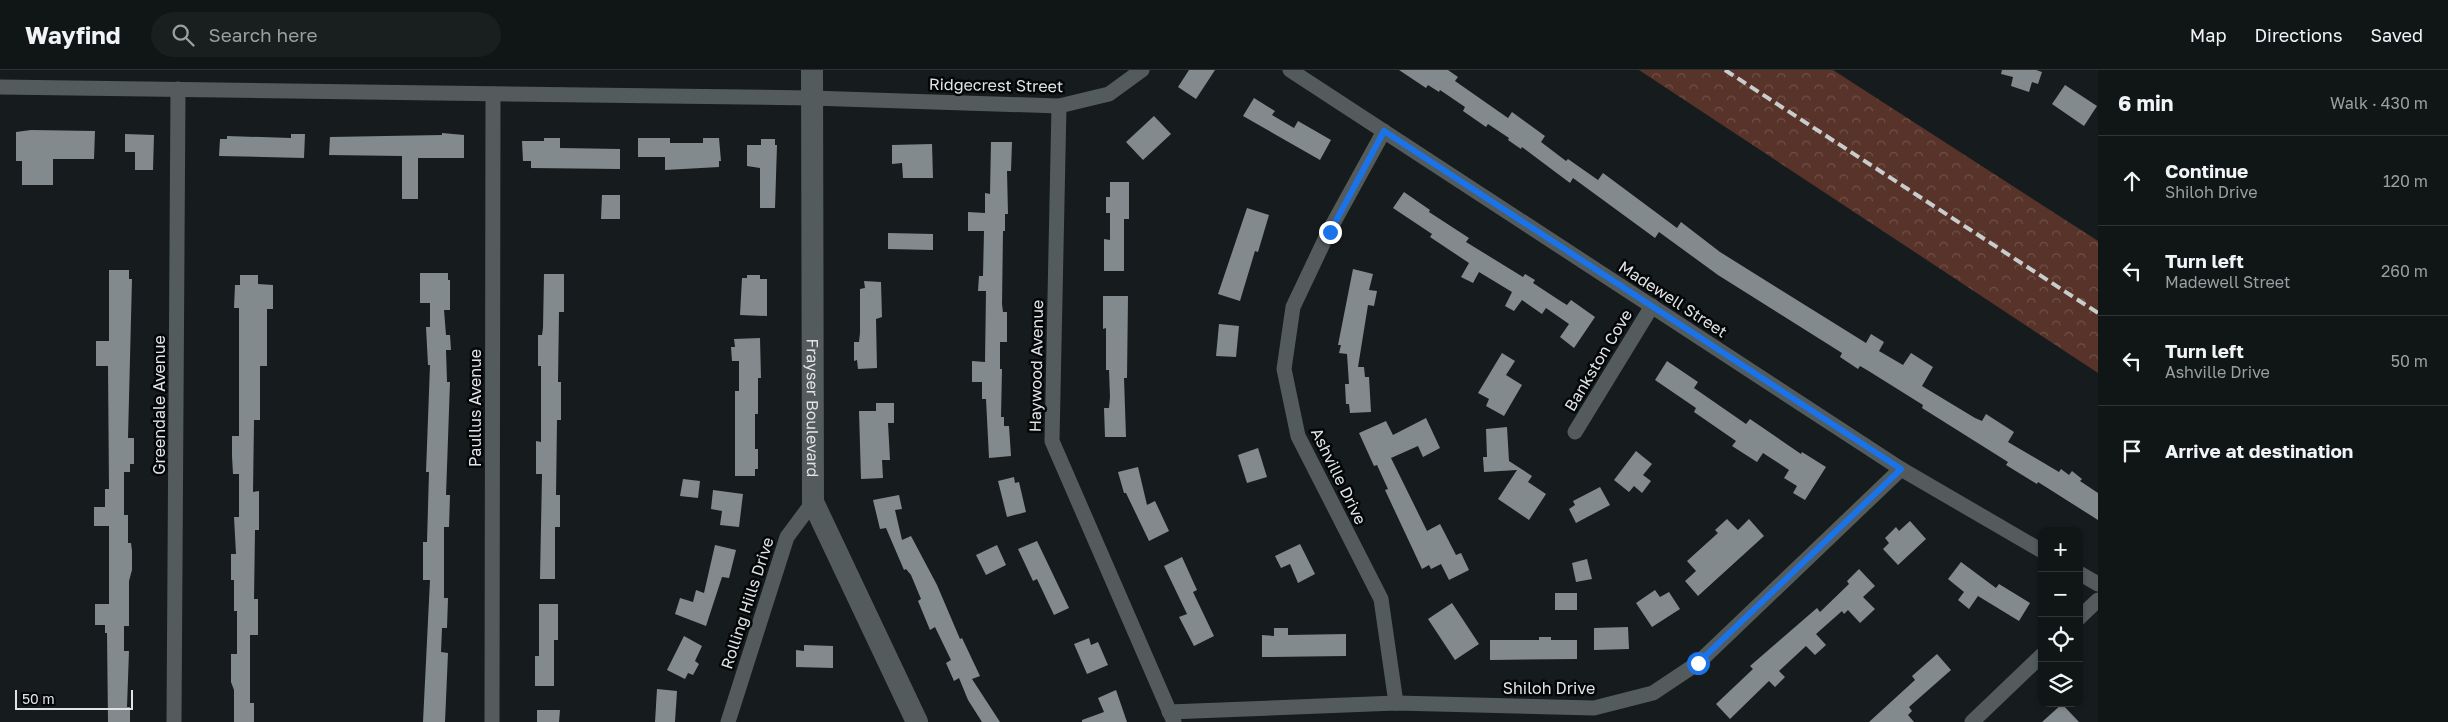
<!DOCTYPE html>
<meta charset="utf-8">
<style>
body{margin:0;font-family:"Golos Text",sans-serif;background:#191e1f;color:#f1f3f6}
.controls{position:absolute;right:15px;bottom:15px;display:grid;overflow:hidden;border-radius:10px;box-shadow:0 1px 4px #0004}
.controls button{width:45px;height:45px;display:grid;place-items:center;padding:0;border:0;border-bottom:1px solid #303435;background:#101516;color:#f1f3f6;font:25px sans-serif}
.scale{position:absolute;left:15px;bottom:12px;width:118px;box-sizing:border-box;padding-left:5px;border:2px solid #e0e4e5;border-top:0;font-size:14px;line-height:18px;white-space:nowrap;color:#e0e4e5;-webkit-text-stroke:4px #040607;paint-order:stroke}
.stop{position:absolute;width:15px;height:15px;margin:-11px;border:4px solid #1a73e8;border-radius:50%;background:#fff}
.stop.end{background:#1a73e8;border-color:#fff;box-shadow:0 1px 5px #0008}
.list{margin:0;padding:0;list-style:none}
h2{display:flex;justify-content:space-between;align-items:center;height:65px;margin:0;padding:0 20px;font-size:21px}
h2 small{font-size:16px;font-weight:400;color:#9c9fa1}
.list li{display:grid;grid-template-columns:32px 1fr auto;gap:15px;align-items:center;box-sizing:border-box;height:90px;padding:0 20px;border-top:1px solid #303435}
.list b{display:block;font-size:19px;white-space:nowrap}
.list p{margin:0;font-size:16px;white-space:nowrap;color:#9c9fa1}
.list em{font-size:16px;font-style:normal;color:#9c9fa1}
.icon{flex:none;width:28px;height:28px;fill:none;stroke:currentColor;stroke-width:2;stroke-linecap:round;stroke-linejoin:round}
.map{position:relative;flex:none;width:2098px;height:652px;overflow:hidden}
header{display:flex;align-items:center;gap:30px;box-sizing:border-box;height:70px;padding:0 25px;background:#101516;border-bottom:1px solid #303435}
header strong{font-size:24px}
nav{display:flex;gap:28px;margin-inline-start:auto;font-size:18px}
.search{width:350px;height:45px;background:#191e1f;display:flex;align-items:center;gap:12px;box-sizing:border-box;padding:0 18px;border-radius:28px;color:#9c9fa1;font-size:19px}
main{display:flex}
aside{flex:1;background:#101516}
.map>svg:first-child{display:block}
.forest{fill:url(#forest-crowns)}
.building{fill:#838a8d}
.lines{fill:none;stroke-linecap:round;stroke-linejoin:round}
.minor{stroke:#535b5d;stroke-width:15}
.secondary{stroke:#535b5d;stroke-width:22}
.rail{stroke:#c8cccd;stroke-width:4;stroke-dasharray:10 5;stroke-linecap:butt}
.route{stroke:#1a73e8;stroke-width:6}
.labels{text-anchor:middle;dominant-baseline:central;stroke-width:5;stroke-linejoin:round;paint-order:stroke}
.street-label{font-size:16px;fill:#e0e4e5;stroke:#040607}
</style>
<header>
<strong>Wayfind</strong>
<div class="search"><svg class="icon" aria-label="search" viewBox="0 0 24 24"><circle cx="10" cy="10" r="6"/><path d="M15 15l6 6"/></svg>Search here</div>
<nav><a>Map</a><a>Directions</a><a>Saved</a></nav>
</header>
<main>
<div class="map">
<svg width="2098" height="652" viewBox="0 0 2098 652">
<defs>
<pattern id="forest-crowns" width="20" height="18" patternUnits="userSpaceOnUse" patternTransform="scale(1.25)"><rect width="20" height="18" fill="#583329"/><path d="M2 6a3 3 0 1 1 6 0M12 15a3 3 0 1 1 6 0" fill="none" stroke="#705048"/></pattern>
</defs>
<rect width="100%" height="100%" fill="#161c1e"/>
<polygon class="forest" points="1639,0 1833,0 2098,171 2098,303"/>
<g class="building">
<polygon points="1189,0 1215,0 1196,29 1178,17"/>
<polygon points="1399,0 1448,0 1458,7 1455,11 1508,48 1512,42 1545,66 1541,72 1566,91 1568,89 1598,110 1603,103 1677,158 1681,152 1720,182 1866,273 1871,264 1884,272 1879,281 1903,295 1911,283 1933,297 1922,316 1975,348 1982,351 1986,344 2014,362 2008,372 2059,402 2061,399 2069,405 2072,401 2082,409 2080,411 2098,423 2098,450 2038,412 2037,414 2006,395 2008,392 1922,338 1923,335 1867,300 1860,296 1858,299 1840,287 1842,283 1718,205 1659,162 1655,168 1573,108 1570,113 1522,77 1521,79 1508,70 1509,68 1488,54 1486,57 1463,41 1465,37 1440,20 1439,22 1428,15 1426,18"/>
<polygon points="2002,0 2036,0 2042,2 2038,14 2032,12 2029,22 2011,16 2013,7 2001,4"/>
<polygon points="2065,15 2097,36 2084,56 2052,34"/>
<polygon points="1254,28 1275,41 1272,45 1294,58 1298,51 1331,70 1320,90 1243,46"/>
<polygon points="1154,46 1171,64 1143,90 1126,72"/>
<polygon points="31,60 95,61 94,89 53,89 53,115 22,115 22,91 16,91 16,62"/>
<polygon points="442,63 464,65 464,88 418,88 418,129 402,129 402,86 329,85 330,67 442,65"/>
<polygon points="125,64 154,65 153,100 135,100 135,82 125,82"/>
<polygon points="291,64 305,64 304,88 219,86 220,69 227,69 227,66 291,68"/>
<polygon points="544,68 560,68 560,78 620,79 620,99 531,98 531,91 523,91 522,71 544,71"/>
<polygon points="638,68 670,68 670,73 703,73 703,68 719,68 721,91 719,91 719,97 665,100 665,87 638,87"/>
<polygon points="761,69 775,69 775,75 777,75 775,138 760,138 760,98 747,96 747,75 761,75"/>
<polygon points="991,72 1012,72 1011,101 1007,101 1008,144 1005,144 1005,161 1003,161 1002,234 1003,242 1007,242 1007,272 1000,272 1000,299 1002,299 1001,347 1004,347 1004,356 1009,356 1011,386 989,388 986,329 982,329 982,312 972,312 972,291 985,292 986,221 978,221 979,206 983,206 984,161 968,161 968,142 985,143 985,123 990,124"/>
<polygon points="932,74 933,108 903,108 902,93 892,94 892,75"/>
<polygon points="1110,112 1129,112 1129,149 1124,149 1124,201 1104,201 1104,169 1110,170 1110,143 1106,143 1106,127 1110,127"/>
<polygon points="1404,122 1430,140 1429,142 1469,168 1466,172 1523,207 1525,204 1535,210 1533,213 1562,232 1567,235 1571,230 1595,247 1574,278 1560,267 1569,254 1546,238 1542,244 1522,230 1514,241 1505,236 1512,222 1479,202 1473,213 1461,207 1469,193 1430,167 1432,164 1393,138"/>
<polygon points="602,125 620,125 620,149 601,149"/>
<polygon points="1247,138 1269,145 1258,182 1255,181 1240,231 1218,224"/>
<polygon points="888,163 933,164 933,180 888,179"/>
<polygon points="1353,199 1373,204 1369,220 1377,221 1374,236 1368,235 1358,297 1364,297 1365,307 1369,307 1371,342 1350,343 1349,334 1346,334 1345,314 1349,314 1347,284 1339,283 1341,275 1338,275"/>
<polygon points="109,200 129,200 129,209 132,209 128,368 134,368 134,394 130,394 130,402 124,402 124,445 128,445 128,473 131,473 132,481 132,500 129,511 129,556 124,556 124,581 129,581 127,637 130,637 130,652 108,652 107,563 105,563 105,555 95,555 95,534 109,534 109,456 94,456 94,437 105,437 105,419 109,419 108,296 96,296 96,271 109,271"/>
<polygon points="420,203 448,203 448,210 450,210 450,240 444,240 446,265 450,265 451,280 446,280 447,312 450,312 446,425 450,425 449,457 444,457 444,528 448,528 447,558 442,558 441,582 448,583 445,652 423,652 430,510 423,510 423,472 427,472 429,402 426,402 430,295 428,295 426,257 430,257 430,233 420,233"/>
<polygon points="544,204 564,204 564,242 559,242 558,312 561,312 561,350 557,350 556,425 560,425 560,457 555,457 555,509 540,509 542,404 536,404 536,371 541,372 541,296 538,296 538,265 542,265 543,258"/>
<polygon points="240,205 258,205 258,214 273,215 273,239 267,239 267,296 260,296 260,350 254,350 253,422 259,421 259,460 255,460 254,529 258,529 258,565 250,565 250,633 254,633 254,652 234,652 234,620 231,612 231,584 237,584 237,541 234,541 234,510 231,510 231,484 236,484 234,447 239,447 239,404 233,404 232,386 232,366 239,366 239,238 234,238 235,215 240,215"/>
<polygon points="747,205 760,205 760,209 767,209 767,246 740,245 742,208 747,208"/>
<polygon points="864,211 881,212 882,247 876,249 877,298 858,299 857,290 854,291 854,272 859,272 860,263 860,219 865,218"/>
<polygon points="1103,226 1128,226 1127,308 1124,308 1126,367 1105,367 1104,338 1109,338 1110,327 1109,300 1106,300 1106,258 1103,259"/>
<polygon points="1219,254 1239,256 1236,287 1216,286"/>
<polygon points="760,268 761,308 758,308 758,344 755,344 755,379 758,379 758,399 755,399 755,406 735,406 735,321 739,321 739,291 732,291 731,277 735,277 734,269"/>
<polygon points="1502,283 1515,291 1506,305 1522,315 1504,346 1486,336 1489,329 1478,323"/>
<polygon points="1667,291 1698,312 1694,318 1746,354 1750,349 1801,384 1802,382 1826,397 1805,430 1793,423 1797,416 1784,408 1789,400 1763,383 1757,392 1732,376 1736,371 1694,342 1696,338 1655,310"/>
<polygon points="876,333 894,333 894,353 888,353 890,390 882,390 883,408 861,409 859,341 876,341"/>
<polygon points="1426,348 1440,378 1423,387 1418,376 1391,388 1427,461 1440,454 1456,485 1461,483 1469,500 1449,510 1441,494 1431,499 1429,495 1422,499 1385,420 1388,419 1377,395 1374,396 1359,363 1386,351 1393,365"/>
<polygon points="1507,357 1509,391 1532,406 1528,412 1546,424 1529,450 1498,429 1517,400 1484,402 1483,387 1487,387 1486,359"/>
<polygon points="1258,378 1267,407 1247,413 1238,385"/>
<polygon points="1636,381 1652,394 1643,405 1651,411 1642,423 1634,416 1629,422 1614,410"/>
<polygon points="1138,397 1147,435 1155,431 1169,461 1149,471 1126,423 1124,423 1118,402"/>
<polygon points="1014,407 1015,413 1019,412 1026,442 1007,447 998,411"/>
<polygon points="683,409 700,411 698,428 680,426"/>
<polygon points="1600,417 1610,435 1576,453 1569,439 1575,435 1573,431"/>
<polygon points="713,420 743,424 739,457 720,455 722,441 711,439"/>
<polygon points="899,425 902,439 895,440 902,470 911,466 937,515 960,569 962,568 980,606 972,609 1000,652 982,652 968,630 959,608 954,611 946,593 951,590 935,557 930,560 918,531 921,529 911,505 906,499 904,500 886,458 880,459 873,430"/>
<polygon points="1727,449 1738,460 1749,449 1764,466 1698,526 1685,511 1696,501 1687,491 1718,463 1715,460"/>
<polygon points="1910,451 1926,469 1898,495 1883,479 1889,473 1885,468 1896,457 1899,461"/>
<polygon points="1037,471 1069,538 1054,545 1037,509 1033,511 1018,479"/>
<polygon points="1300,474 1315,504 1298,513 1290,494 1281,498 1275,486"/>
<polygon points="715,475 736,480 729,508 722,507 706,556 675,544 680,528 693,532 696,520 704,523"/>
<polygon points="997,475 1006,495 986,505 976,485"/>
<polygon points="1182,487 1197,520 1193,522 1214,566 1194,576 1179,547 1187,544 1164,496"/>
<polygon points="1587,489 1592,509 1576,512 1572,493"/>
<polygon points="1961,492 1996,518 1999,514 2030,533 2019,551 1978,526 1969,539 1958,530 1964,522 1948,509"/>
<polygon points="1859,499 1875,516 1863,527 1875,539 1860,553 1848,540 1844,544 1842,541 1816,564 1826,575 1815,585 1806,576 1779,601 1785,607 1775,617 1769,611 1730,649 1716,634 1753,599 1750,596 1817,538 1820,542 1849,514 1847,511"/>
<polygon points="1655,520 1660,527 1669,522 1680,539 1652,557 1636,533"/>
<rect x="1555" y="523" width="22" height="17"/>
<polygon points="1452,533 1479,574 1455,590 1428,549"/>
<polygon points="539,534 558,534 558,570 554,570 554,616 535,616 535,586 539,586"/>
<polygon points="1628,557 1629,579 1594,580 1594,558"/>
<polygon points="1274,558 1288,558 1288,565 1346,564 1346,586 1262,587 1262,565 1274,566"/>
<polygon points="684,566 702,576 695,591 699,594 693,605 688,603 685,609 667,600"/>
<polygon points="1539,567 1551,567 1551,570 1577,570 1577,589 1490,590 1490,570 1539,570"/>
<polygon points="1089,568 1091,575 1098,572 1108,595 1087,604 1074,574"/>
<polygon points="804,575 833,576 833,598 796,597 796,580 804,581"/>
<polygon points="1937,584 1951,600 1909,637 1912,641 1908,645 1914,652 1869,652 1915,610 1912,606"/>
<polygon points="657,619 677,621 675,652 655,652"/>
<polygon points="1116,620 1127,652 1082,652 1082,650 1104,642 1098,628"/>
<polygon points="2062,634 2079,652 2042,652"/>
<polygon points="537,640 560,640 559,652 537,652"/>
</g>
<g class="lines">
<g class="minor">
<polyline points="1290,0 1901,399 2042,481"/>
<polyline points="0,17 811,28 1059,36 1109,24 1142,0"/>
<polyline points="1059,36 1052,371 1174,652"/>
<polyline points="1384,61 1329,161 1293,237 1284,299 1298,366 1381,529 1396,633"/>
<polyline points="1575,362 1652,236"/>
<polyline points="2079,503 2098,514"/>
<polyline points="2079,548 2098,530"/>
<polyline points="1169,642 1396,633 1594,638 1653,623 1698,593 1901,399"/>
<polyline points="174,652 178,19"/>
<polyline points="492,652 493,24"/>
<polyline points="728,652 787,467 813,432"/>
<polyline points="1972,652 2042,585"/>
</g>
<path class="secondary" id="s1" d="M 812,0 L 813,432 L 917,652"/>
<polyline class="rail" points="1725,0 2098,243"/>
</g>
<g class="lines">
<polyline class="route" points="1330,162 1384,61 1901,399 1698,593"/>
</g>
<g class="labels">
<g class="street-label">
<text transform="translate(996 15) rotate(1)">Ridgecrest Street</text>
<text transform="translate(1673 229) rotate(33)">Madewell Street</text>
<text transform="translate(1598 290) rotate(-59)">Bankston Cove</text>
<text transform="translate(1036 296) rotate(-89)">Haywood Avenue</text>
<text transform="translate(159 335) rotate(-90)">Greendale Avenue</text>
<text transform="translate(475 338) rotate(-90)">Paullus Avenue</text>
<text stroke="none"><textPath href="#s1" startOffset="338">Frayser Boulevard</textPath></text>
<text transform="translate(1339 406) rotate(64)">Ashville Drive</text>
<text transform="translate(747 533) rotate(-72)">Rolling Hills Drive</text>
<text x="1549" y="618">Shiloh Drive</text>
</g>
</g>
</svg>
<div class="controls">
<button>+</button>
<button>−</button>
<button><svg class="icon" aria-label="locate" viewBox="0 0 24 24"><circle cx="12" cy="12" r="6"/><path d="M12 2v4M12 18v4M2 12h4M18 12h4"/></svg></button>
<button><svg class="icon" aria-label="layers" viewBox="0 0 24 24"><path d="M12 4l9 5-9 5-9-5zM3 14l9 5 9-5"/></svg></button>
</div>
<div class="scale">50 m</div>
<div class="stop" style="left:1698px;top:593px"></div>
<div class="stop end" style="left:1330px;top:162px"></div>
</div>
<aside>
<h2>6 min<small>Walk · 430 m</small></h2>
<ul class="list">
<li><svg class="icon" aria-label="ahead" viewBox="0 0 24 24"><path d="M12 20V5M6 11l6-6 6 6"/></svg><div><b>Continue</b><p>Shiloh Drive</p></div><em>120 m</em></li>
<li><svg class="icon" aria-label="left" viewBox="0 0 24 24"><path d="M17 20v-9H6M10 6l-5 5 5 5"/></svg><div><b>Turn left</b><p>Madewell Street</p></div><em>260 m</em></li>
<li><svg class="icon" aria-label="left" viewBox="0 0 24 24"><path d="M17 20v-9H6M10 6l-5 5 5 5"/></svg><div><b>Turn left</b><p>Ashville Drive</p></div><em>50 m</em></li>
<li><svg class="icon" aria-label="arrive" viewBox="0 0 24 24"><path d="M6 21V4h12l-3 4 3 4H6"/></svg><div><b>Arrive at destination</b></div></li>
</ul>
</aside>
</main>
